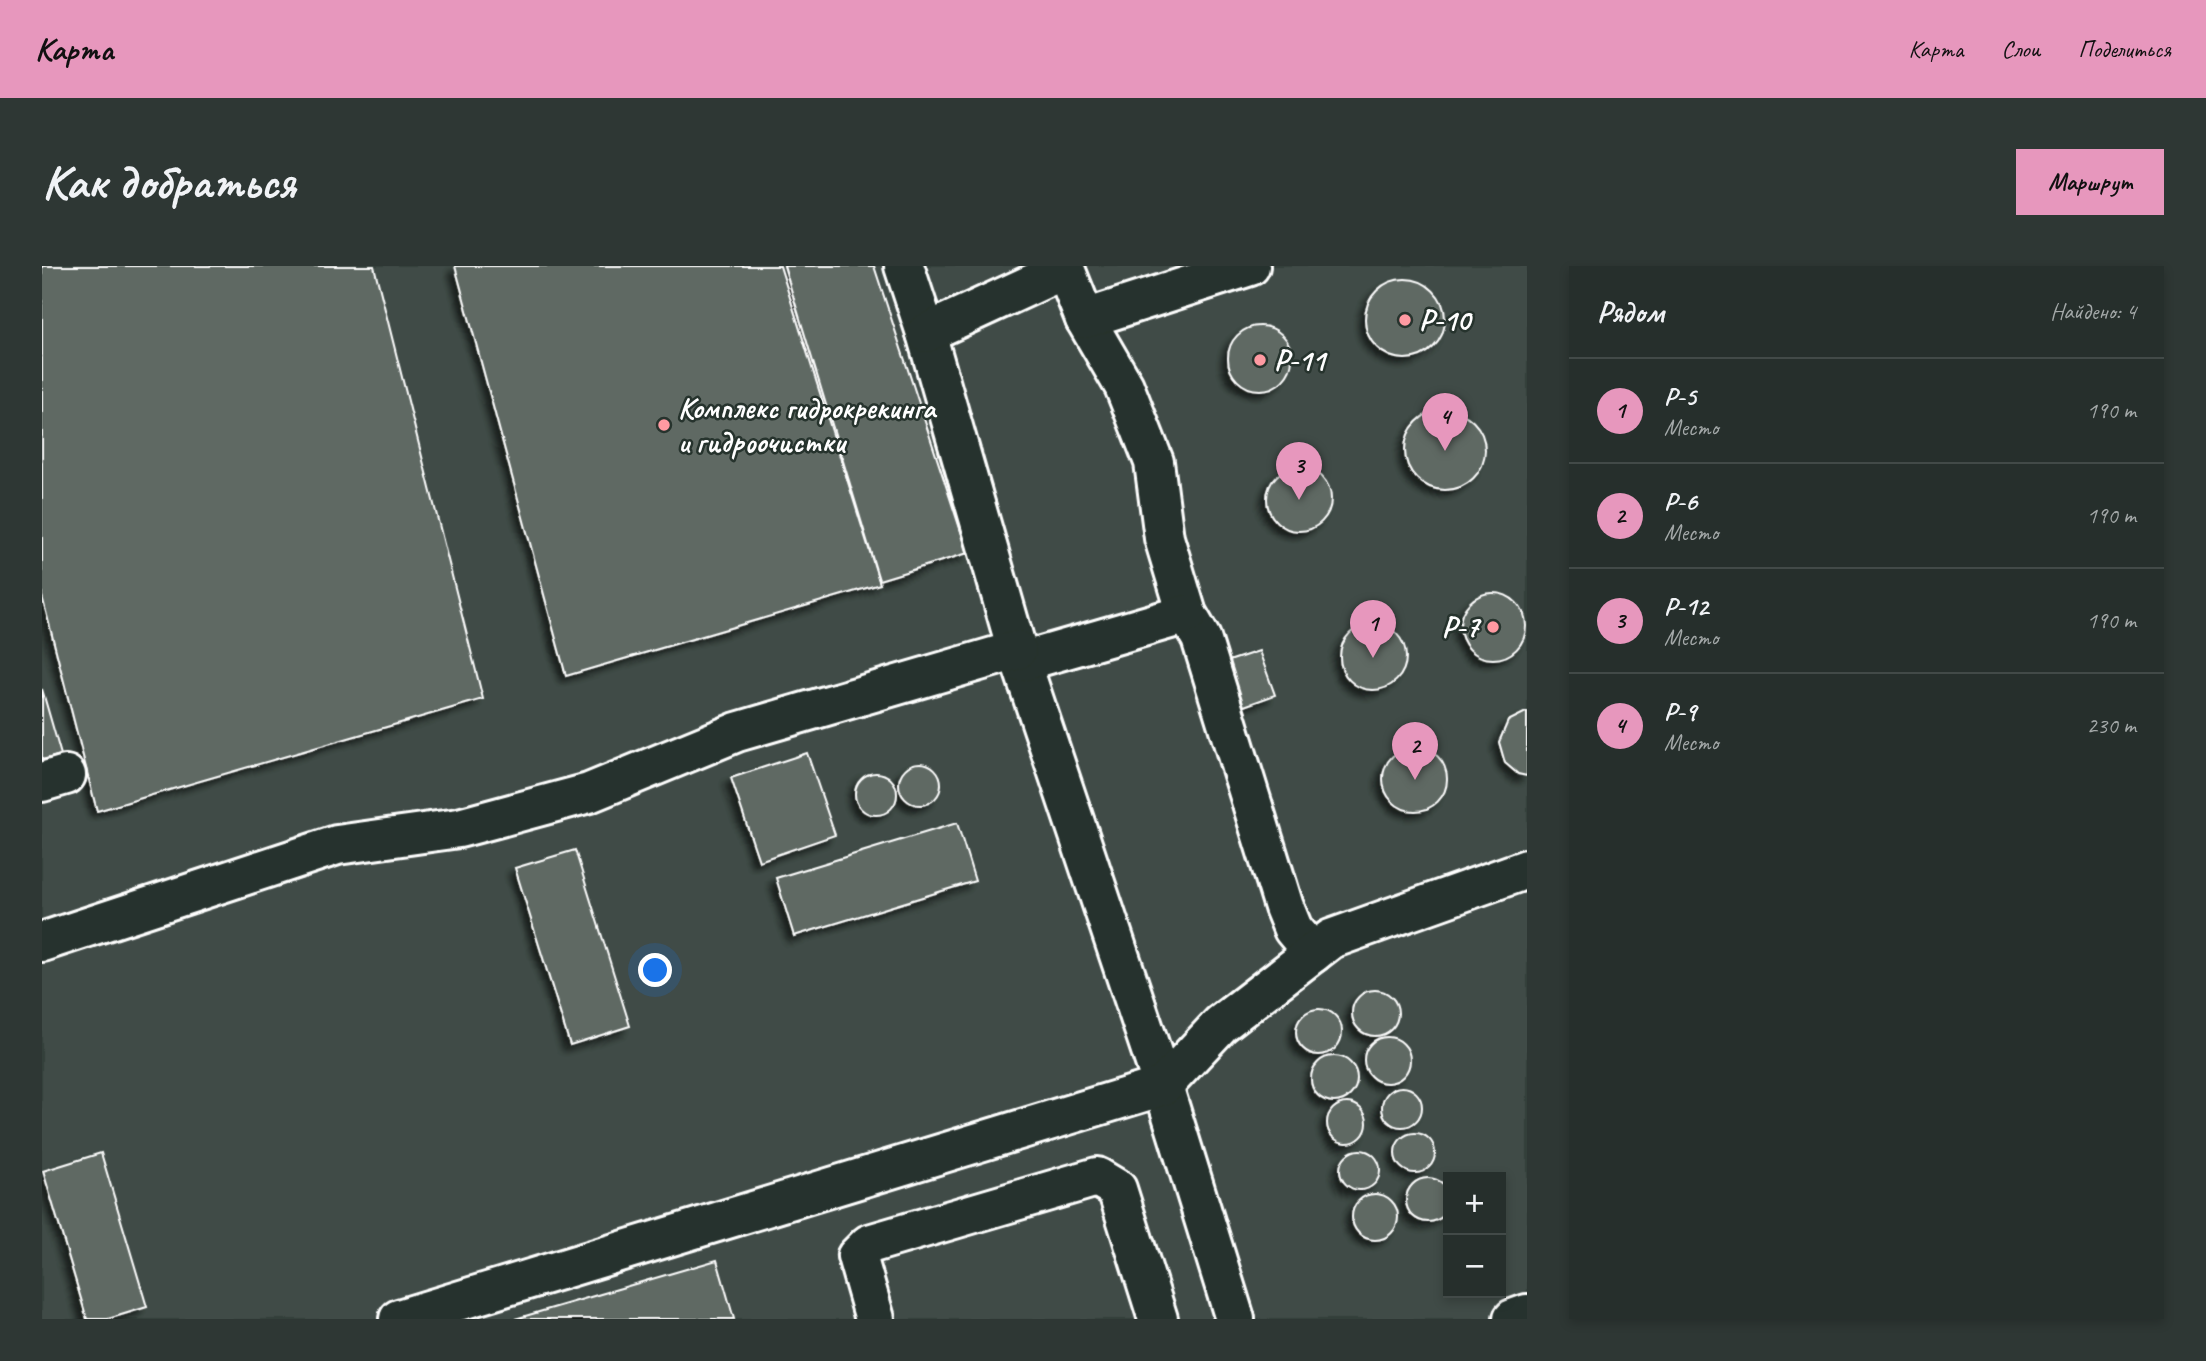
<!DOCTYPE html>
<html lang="ru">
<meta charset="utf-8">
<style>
body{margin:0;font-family:Caveat,sans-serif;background:#2e3734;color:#f1f3f6}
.controls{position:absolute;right:21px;bottom:21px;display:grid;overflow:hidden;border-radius:0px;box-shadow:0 4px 10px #0003}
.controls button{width:63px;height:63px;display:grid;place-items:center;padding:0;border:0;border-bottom:2px solid #424a48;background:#262f2c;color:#f1f3f6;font:35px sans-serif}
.you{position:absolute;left:614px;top:705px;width:24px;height:24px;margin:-18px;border:5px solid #fff;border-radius:50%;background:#1a73e8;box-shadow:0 0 0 10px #1a73e833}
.badge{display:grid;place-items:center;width:46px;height:46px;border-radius:50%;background:#e797bd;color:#111;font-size:23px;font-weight:700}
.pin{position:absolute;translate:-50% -58px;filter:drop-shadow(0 2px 4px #0008)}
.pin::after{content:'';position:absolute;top:37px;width:24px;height:21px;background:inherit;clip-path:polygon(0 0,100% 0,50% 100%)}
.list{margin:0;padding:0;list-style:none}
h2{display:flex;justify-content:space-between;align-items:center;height:91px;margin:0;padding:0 28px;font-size:30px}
h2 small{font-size:23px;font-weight:400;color:#a4a9a9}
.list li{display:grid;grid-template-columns:46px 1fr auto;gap:21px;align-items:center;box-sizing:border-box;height:105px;padding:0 28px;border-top:2px solid #424a48}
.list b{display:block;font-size:26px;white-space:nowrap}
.list p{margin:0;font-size:23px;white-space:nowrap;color:#a4a9a9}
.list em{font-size:23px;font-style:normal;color:#a4a9a9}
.map{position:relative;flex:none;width:1485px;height:1053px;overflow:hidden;border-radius:0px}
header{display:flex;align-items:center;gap:42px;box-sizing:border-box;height:98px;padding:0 35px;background:#e797bd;color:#111}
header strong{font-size:33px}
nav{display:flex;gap:38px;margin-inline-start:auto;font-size:24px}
.intro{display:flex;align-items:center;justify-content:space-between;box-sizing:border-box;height:168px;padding:0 42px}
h1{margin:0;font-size:49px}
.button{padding:18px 32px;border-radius:0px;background:#e797bd;color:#111;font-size:24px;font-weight:700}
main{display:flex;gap:42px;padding:0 42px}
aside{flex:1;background:#262f2c;border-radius:0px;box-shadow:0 4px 10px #0003}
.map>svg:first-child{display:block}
.built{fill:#404c47;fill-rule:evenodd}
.building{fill:#5f6964;stroke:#fff;stroke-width:2;filter:url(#shadow)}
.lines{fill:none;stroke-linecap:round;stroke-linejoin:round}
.minor-casing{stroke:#fff;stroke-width:44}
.minor{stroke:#26332d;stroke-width:38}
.poi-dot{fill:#ff9aa2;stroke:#26332d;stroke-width:2.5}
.labels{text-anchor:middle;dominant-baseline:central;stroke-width:5;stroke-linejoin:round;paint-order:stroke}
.poi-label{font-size:30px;font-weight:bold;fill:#fff;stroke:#26332d;text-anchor:start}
</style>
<header>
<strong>Карта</strong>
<nav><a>Карта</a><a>Слои</a><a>Поделиться</a></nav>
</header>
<div class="intro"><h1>Как добраться</h1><a class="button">Маршрут</a></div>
<main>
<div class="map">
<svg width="1485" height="1053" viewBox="0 0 1485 1053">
<defs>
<filter id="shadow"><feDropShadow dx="-6" dy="6" stdDeviation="3.5" flood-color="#0009"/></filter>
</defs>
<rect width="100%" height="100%" fill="#333f3a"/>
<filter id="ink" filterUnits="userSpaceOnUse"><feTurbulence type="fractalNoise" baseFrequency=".0143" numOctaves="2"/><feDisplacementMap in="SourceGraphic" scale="14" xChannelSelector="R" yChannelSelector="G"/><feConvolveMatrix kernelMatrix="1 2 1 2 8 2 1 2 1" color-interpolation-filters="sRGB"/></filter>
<g filter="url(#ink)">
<path class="built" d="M 0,0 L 1485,0 L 1485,1053 L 0,1053 ZM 1406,911 L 1459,911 L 1459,1027 L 1406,1027 Z"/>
<g class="building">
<polygon points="0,0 332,0 441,433 55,545 0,330"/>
<polygon points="413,0 738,0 838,318 524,410"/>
<polygon points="742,0 832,0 926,287 837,314"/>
<circle cx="1363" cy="53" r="40"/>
<circle cx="1218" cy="92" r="32"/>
<circle cx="1403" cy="184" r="40"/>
<circle cx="1257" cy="233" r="32"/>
<circle cx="1451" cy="360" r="33"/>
<circle cx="1331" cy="391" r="33"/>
<polygon points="1217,385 1233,429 1191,444 1175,399"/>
<polygon points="0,423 19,489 0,494"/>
<polygon points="1484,446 1485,446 1485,510 1476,508 1463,497 1457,476 1466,455"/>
<circle cx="1373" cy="513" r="32"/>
<polygon points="765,487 793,569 717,595 689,512"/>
<circle cx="878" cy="518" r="21"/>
<circle cx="834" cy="528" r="21"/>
<polygon points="915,557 933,615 752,670 734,612"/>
<polygon points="533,584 588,760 528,779 473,602"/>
<circle cx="1333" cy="747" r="23"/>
<circle cx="1277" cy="766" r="23"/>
<circle cx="1345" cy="794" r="23"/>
<circle cx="1292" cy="813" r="23"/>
<circle cx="1360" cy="841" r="20"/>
<circle cx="1305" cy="857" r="20"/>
<circle cx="1373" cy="887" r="20"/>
<circle cx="1318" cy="904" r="20"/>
<polygon points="59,887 105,1041 66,1053 45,1053 1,905"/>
<circle cx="1386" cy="934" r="22"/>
<circle cx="1333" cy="951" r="23"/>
<polygon points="675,994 692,1053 473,1053"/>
</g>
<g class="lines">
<defs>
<g id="minor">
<polyline points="862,0 884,67 975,384 1121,820 1193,1053"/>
<polyline points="1043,53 1082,120 1112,196 1122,272 1145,348 1159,372 1242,641 1251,663 1271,687"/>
<polyline points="884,67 1023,3 1043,53 1208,0"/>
<polyline points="979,396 1145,348"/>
<polyline points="0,516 24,509"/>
<polyline points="0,676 295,579 417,562 547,527 695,466 975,384"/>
<polyline points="357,1053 1121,820 1179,758 1289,673 1485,603"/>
<polyline points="833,1053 815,990 827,978 1055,911 1075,923 1116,1053"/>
<polyline points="1471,1053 1485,1048"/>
</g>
</defs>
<use href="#minor" class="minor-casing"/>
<use href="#minor" class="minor"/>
</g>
</g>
<g class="poi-dot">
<circle cx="1363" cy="54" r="7"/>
<circle cx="1218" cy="94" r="7"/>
<circle cx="622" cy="159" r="7"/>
<circle cx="1451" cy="361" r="7"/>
</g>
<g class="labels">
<g class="poi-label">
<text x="1377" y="54">Р-10</text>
<text x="1232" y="94">Р-11</text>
<text x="636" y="142">Комплекс гидрокрекинга<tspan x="636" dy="34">и гидроочистки</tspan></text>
<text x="1437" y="361" text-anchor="end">Р-7</text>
</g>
</g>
</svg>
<div class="controls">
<button>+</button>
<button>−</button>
</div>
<div class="you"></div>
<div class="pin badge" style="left:1331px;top:392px">1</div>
<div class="pin badge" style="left:1373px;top:514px">2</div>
<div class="pin badge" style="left:1257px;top:234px">3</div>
<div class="pin badge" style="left:1403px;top:185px">4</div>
</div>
<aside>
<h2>Рядом<small>Найдено: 4</small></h2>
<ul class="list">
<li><span class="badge">1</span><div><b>Р-5</b><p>Место</p></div><em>190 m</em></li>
<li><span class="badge">2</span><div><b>Р-6</b><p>Место</p></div><em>190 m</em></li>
<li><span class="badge">3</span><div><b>Р-12</b><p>Место</p></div><em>190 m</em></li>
<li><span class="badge">4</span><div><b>Р-9</b><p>Место</p></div><em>230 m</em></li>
</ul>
</aside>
</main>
